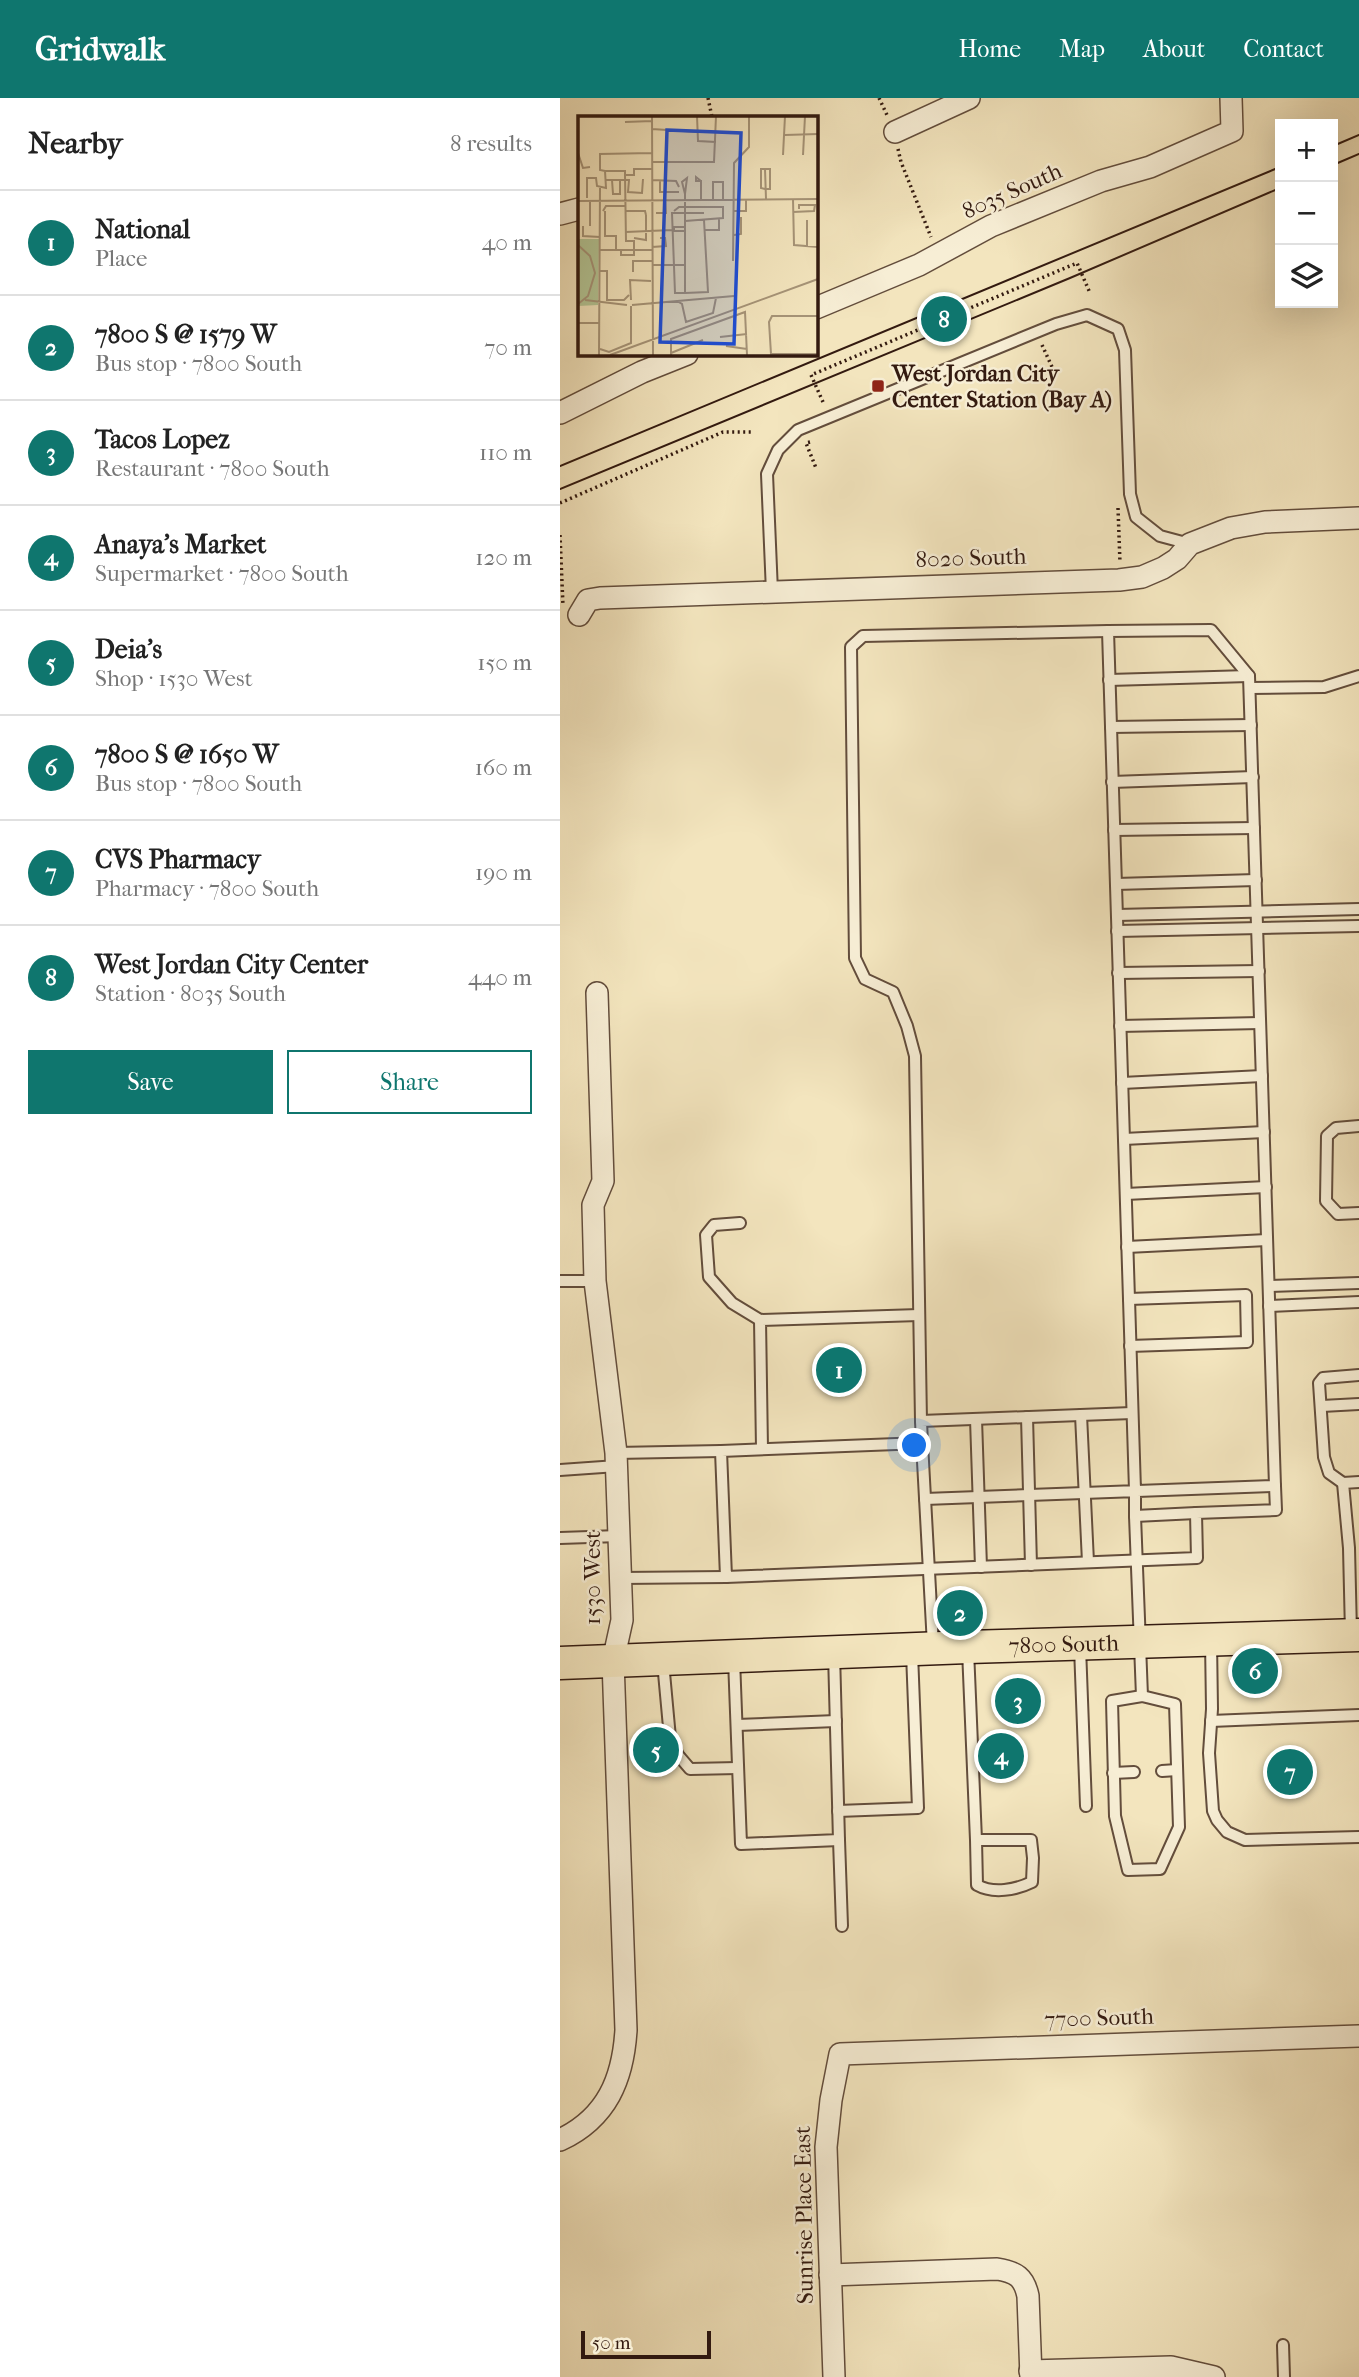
<!DOCTYPE html>
<meta charset="utf-8">
<style>
body{margin:0;font-family:"IM FELL French Canon",serif;background:#f2f2f2;color:#222}
.controls{position:absolute;right:21px;top:21px;display:grid;overflow:hidden;border-radius:0px;box-shadow:0 7px 28px #0002}
.controls button{width:63px;height:63px;display:grid;place-items:center;padding:0;border:0;border-bottom:2px solid #e0e0e0;background:#fff;color:#222;font:35px sans-serif}
.scale{position:absolute;left:21px;bottom:18px;width:130px;box-sizing:border-box;padding-left:7px;border:4px solid #331a10;border-top:0;font-size:19px;line-height:24px;white-space:nowrap;color:#331a10;-webkit-text-stroke:5px #f7eed5;paint-order:stroke}
.you{position:absolute;left:355px;top:1348px;width:24px;height:24px;margin:-18px;border:5px solid #fff;border-radius:50%;background:#1a73e8;box-shadow:0 0 0 10px #1a73e833}
.badge{display:grid;place-items:center;width:46px;height:46px;border-radius:50%;background:#0f766e;color:#fff;font-size:23px;font-weight:700}
.pin{position:absolute;translate:-50% -50%;border:4px solid #fff;box-shadow:0 2px 7px #0006}
.list{margin:0;padding:0;list-style:none}
h2{display:flex;justify-content:space-between;align-items:center;height:91px;margin:0;padding:0 28px;font-size:30px}
h2 small{font-size:23px;font-weight:400;color:#767676}
.list li{display:grid;grid-template-columns:46px 1fr auto;gap:21px;align-items:center;box-sizing:border-box;height:105px;padding:0 28px;border-top:2px solid #e0e0e0}
.list b{display:block;font-size:26px;white-space:nowrap}
.list p{margin:0;font-size:23px;white-space:nowrap;color:#767676}
.list em{font-size:23px;font-style:normal;color:#767676}
.actions{display:flex;gap:14px;padding:21px 28px}
.actions a{flex:1;padding:16px 0;border:2px solid #0f766e;border-radius:0px;text-align:center;font-size:24px;color:#0f766e}
.actions .main{background:#0f766e;color:#fff}
.icon{flex:none;width:38px;height:38px;fill:none;stroke:currentColor;stroke-width:2;stroke-linecap:round;stroke-linejoin:round}
.map{position:relative;flex:none;width:799px;height:2279px;overflow:hidden}
header{display:flex;align-items:center;gap:42px;box-sizing:border-box;height:98px;padding:0 35px;background:#0f766e;color:#fff}
header strong{font-size:33px}
nav{display:flex;gap:38px;margin-inline-start:auto;font-size:24px}
main{display:flex}
aside{flex:1;background:#fff}
.map>svg:first-child{display:block}
.lines{fill:none;stroke-linecap:round;stroke-linejoin:round}
.lane-casing{stroke:#634d3c;stroke-width:14}
.street-casing{stroke:#634d3c;stroke-width:24}
.primary-casing{stroke:#331a10;stroke-width:35}
.path{stroke:#331a10;stroke-width:3.5;stroke-dasharray:2 3.5;stroke-linecap:butt}
.lane{stroke:#f7eed5;stroke-width:10}
.street{stroke:#f7eed5;stroke-width:21}
.primary{stroke:#f3e5be;stroke-width:32}
.tram{stroke:#331a10;stroke-width:2}
.poi-dot{fill:#8f2418;stroke:#f7eed5;stroke-width:2.5}
.labels{text-anchor:middle;dominant-baseline:central;stroke-width:5;stroke-linejoin:round;paint-order:stroke}
.street-label{font-size:23px;fill:#331a10;stroke:#f7eed5}
.poi-label{font-size:23px;font-weight:bold;fill:#331a10;stroke:#f7eed5;text-anchor:start}
.inset-road{fill:none;stroke:#a69478;stroke-width:2}
.view{fill:#1d4ed8;fill-opacity:0.15;stroke:#1d4ed8;stroke-width:3.5}
.inset-edge{fill:none;stroke:#331a10;stroke-width:3.5}
</style>
<header>
<strong>Gridwalk</strong>
<nav><a>Home</a><a>Map</a><a>About</a><a>Contact</a></nav>
</header>
<main>
<aside>
<h2>Nearby<small>8 results</small></h2>
<ul class="list">
<li><span class="badge">1</span><div><b>National</b><p>Place</p></div><em>40 m</em></li>
<li><span class="badge">2</span><div><b>7800 S @ 1579 W</b><p>Bus stop · 7800 South</p></div><em>70 m</em></li>
<li><span class="badge">3</span><div><b>Tacos Lopez</b><p>Restaurant · 7800 South</p></div><em>110 m</em></li>
<li><span class="badge">4</span><div><b>Anaya's Market</b><p>Supermarket · 7800 South</p></div><em>120 m</em></li>
<li><span class="badge">5</span><div><b>Deia's</b><p>Shop · 1530 West</p></div><em>150 m</em></li>
<li><span class="badge">6</span><div><b>7800 S @ 1650 W</b><p>Bus stop · 7800 South</p></div><em>160 m</em></li>
<li><span class="badge">7</span><div><b>CVS Pharmacy</b><p>Pharmacy · 7800 South</p></div><em>190 m</em></li>
<li><span class="badge">8</span><div><b>West Jordan City Center</b><p>Station · 8035 South</p></div><em>440 m</em></li>
</ul>
<div class="actions"><a class="main">Save</a><a>Share</a></div>
</aside>
<div class="map">
<svg width="799" height="2279" viewBox="0 0 799 2279">
<rect width="100%" height="100%" fill="#f3e5be"/>
<filter id="stains"><feTurbulence type="fractalNoise" baseFrequency=".00286" numOctaves="4"/><feColorMatrix values="0 0 0 0 .2 0 0 0 0 .09 0 0 0 0 .02 0 0 0 .5 -.17"/></filter>
<radialGradient id="worn" r=".72"><stop offset=".6" stop-color="#630" stop-opacity="0"/><stop offset="1" stop-color="#630" stop-opacity=".3"/></radialGradient>
<g class="lines">
<defs>
<g id="lane">
<polyline points="212,494 207,376 218,352 238,332 496,226 527,217 558,231 565,252 570,396 576,419 600,438 630,446"/>
<polyline points="549,582 689,578"/>
<polyline points="690,590 764,589 799,578"/>
<polyline points="551,629 691,627"/>
<polyline points="552,684 693,679"/>
<polyline points="554,732 694,730"/>
<polyline points="556,786 696,782"/>
<polyline points="557,817 799,811"/>
<polyline points="557,833 799,828"/>
<polyline points="558,875 699,873"/>
<polyline points="560,928 700,925"/>
<polyline points="562,985 702,978"/>
<polyline points="799,1028 776,1030 767,1038 766,1103 778,1116 799,1115"/>
<polyline points="564,1041 704,1034"/>
<polyline points="566,1096 706,1089"/>
<polyline points="180,1125 154,1127 146,1137 149,1179 172,1205 200,1222"/>
<polyline points="567,1149 707,1142"/>
<polyline points="0,1183 35,1183"/>
<polyline points="709,1188 799,1185"/>
<polyline points="569,1201 686,1197 687,1244 570,1248"/>
<polyline points="709,1208 799,1204"/>
<polyline points="762,1308 799,1306"/>
<polyline points="572,1315 361,1323 362,1345 161,1353 166,1479 637,1460 636,1415 716,1412 715,1388"/>
<polyline points="521,1317 528,1464"/>
<polyline points="467,1319 471,1467"/>
<polyline points="416,1321 421,1469"/>
<polyline points="361,1323 355,958 347,928 333,894 305,881 295,860 291,549 303,538 548,533"/>
<polyline points="362,1345 373,1547"/>
<polyline points="202,1351 200,1222 359,1217"/>
<polyline points="56,1355 161,1353"/>
<polyline points="0,1372 57,1368"/>
<polyline points="783,1385 769,1375 764,1359 759,1285 763,1280 799,1277"/>
<polyline points="365,1401 715,1388 689,578 651,532 548,533 575,1392 575,1418 582,1598"/>
<polyline points="575,1418 636,1415"/>
<polyline points="0,1440 59,1438"/>
<polyline points="61,1480 166,1479"/>
<polyline points="791,1535 789,1450 783,1385 799,1384"/>
<polyline points="651,1543 652,1611 649,1655 653,1713 657,1722 667,1734 685,1742 799,1739"/>
<polyline points="520,1549 526,1708"/>
<path d="M 408,1552 L 416,1742 L 471,1742 L 473,1760 L 472,1784 C 456,1792 433,1796 417,1787 L 416,1742"/>
<polyline points="174,1561 181,1746 279,1742 274,1555"/>
<polyline points="103,1564 110,1640 118,1657 130,1671 178,1670"/>
<polygon points="582,1598 615,1606 619,1729 600,1771 568,1772 555,1718 552,1603"/>
<polyline points="651,1623 799,1617"/>
<polyline points="177,1627 276,1623"/>
<polyline points="602,1673 617,1672"/>
<polyline points="553,1675 574,1674"/>
<polyline points="278,1713 358,1710 352,1555"/>
<polyline points="279,1742 282,1828"/>
<polyline points="723,2247 724,2279"/>
</g>
<g id="street">
<polyline points="335,34 409,0"/>
<polyline points="0,116 19,111"/>
<polyline points="256,210 359,167 431,128 541,83 590,69 672,33 671,0"/>
<polyline points="0,315 82,274 127,256"/>
<polyline points="19,517 28,502 40,500 559,482 582,479 603,470 617,461 630,446 671,430 705,424 799,420"/>
<path d="M 0,2042 C 47,2020 63,1981 66,1932 L 53,1563 L 62,1522 L 56,1355 L 35,1183 L 33,1107 L 43,1083 L 37,895"/>
<path d="M 270,2177 L 437,2171 C 456,2174 464,2179 468,2198 L 471,2279"/>
<polyline points="470,2273 611,2269 654,2279"/>
<polyline points="274,2279 266,2049 271,2002 280,1956 799,1938"/>
</g>
<g id="primary">
<path id="s1" d="M 0,1565 L 408,1549 L 799,1537"/>
</g>
</defs>
<use href="#lane" class="lane-casing"/>
<use href="#street" class="street-casing"/>
<use href="#primary" class="primary-casing"/>
<g class="path">
<polyline points="148,0 152,19"/>
<polyline points="319,0 327,17"/>
<polyline points="338,51 341,64 371,139"/>
<polyline points="482,247 492,269"/>
<polyline points="263,304 251,277 517,165 530,195"/>
<polyline points="250,344 246,345 256,370"/>
<polyline points="0,405 163,334 193,334"/>
<polyline points="558,410 560,465"/>
<polyline points="0,437 3,508"/>
</g>
<use href="#lane" class="lane"/>
<use href="#street" class="street"/>
<use href="#primary" class="primary"/>
<g class="tram">
<polyline points="773,48 799,37"/>
<polyline points="773,67 799,56"/>
<polyline points="0,368 720,69"/>
<polyline points="0,391 510,180 720,90"/>
</g>
</g>
<rect class="poi-dot" x="311" y="281" width="14" height="14" rx="3.5"/>
<g class="labels">
<g class="street-label">
<text transform="translate(452 93) rotate(-24)">8035 South</text>
<text transform="translate(411 460) rotate(-2)">8020 South</text>
<text transform="translate(32 1480) rotate(-90)">1530 West</text>
<text stroke="none"><textPath href="#s1" startOffset="504">7800 South</textPath></text>
<text transform="translate(539 1920) rotate(-2)">7700 South</text>
<text transform="translate(244 2117) rotate(-91)">Sunrise Place East</text>
</g>
<g class="poi-label">
<text x="332" y="275">West Jordan City<tspan x="332" dy="26">Center Station (Bay A)</tspan></text>
</g>
</g>
<g transform="translate(18 18)">
<rect width="240" height="240" fill="#f3e5be"/>
<path d="M 0,123 L 21,123 L 20,189 L 0,190 Z" fill="#b4c696"/>
<path class="inset-road" d="M 74,0 L 75,239M 119,0 L 120,25 L 138,26M 47,6 L 74,5M 74,13 L 119,16M 207,19 L 240,18M 0,37 L 5,52 L 12,51M 205,39 L 207,0M 225,39 L 227,0M 74,46 L 136,46 L 138,0M 187,53 L 188,83M 27,55 L 22,54 L 22,38 L 74,37M 28,64 L 51,64 L 50,76 L 64,77 L 65,63M 34,64 L 35,78 L 42,78 L 42,64M 74,64 L 98,65 L 101,71M 82,64 L 82,76 L 101,76M 123,65 L 118,61 L 118,65 L 123,65 L 123,83M 187,73 L 192,73 L 192,53 L 187,53M 187,73 L 183,72 L 183,53 L 187,53M 107,78 L 104,66 L 109,62 L 107,78 L 107,177 L 97,177 L 94,97 L 126,97M 9,82 L 9,62 L 18,62 L 19,70 L 28,72 L 27,55 L 47,55 L 47,59M 135,83 L 135,66 L 145,66 L 145,83M 215,83 L 216,129 L 240,131M 0,85 L 240,83M 12,85 L 12,110M 25,95 L 28,90 L 47,90M 27,95 L 27,120 L 38,120 L 38,134M 47,95 L 67,95 L 68,99M 96,95 L 101,91 L 145,91 L 145,102 L 107,105M 155,95 L 168,95 L 168,83M 215,96 L 236,95 L 237,89 L 221,89 L 221,93M 78,97 L 88,97 L 87,83M 229,104 L 229,131M 5,110 L 5,120 L 22,121M 126,114 L 141,114 L 141,102M 107,115 L 96,115 L 96,111 L 107,111M 48,116 L 94,114M 156,119 L 163,118 L 163,101M 56,122 L 68,124 L 68,99M 0,129 L 12,140 L 17,157 L 10,180 L 0,188M 74,131 L 88,130 L 87,122 L 82,122M 22,134 L 74,134M 43,134 L 43,139 L 56,139 L 56,125 L 48,125 L 47,59 L 56,59 L 56,53 L 74,53M 155,145 L 156,47 L 171,31 L 171,0M 74,149 L 107,149M 22,155 L 29,155 L 29,184 L 46,184 L 51,179M 55,156 L 55,145 L 74,145M 107,177 L 130,176 L 126,104M 7,184 L 49,189M 53,184 L 52,164 L 73,165M 99,185 L 104,188 L 108,206 L 135,197 L 138,182M 54,189 L 156,180M 240,200 L 194,200 L 191,206 L 193,238 L 240,238M 0,207 L 22,207M 142,221 L 169,218M 148,230 L 169,233M 22,233 L 31,236 L 53,227 L 53,190M 93,237 L 125,224M 21,239 L 22,72M 32,239 L 240,163M 93,239 L 93,223 L 167,196 L 169,239"/>
<path class="view" d="M 89,14 L 163,17 L 156,228 L 82,226 Z"/>
<rect width="240" height="240" class="inset-edge"/>
</g>
<rect width="100%" height="100%" filter="url(#stains)"/>
<rect width="100%" height="100%" fill="url(#worn)"/>
</svg>
<div class="controls">
<button>+</button>
<button>−</button>
<button><svg class="icon" aria-label="layers" viewBox="0 0 24 24"><path d="M12 4l9 5-9 5-9-5zM3 14l9 5 9-5"/></svg></button>
</div>
<div class="scale">50 m</div>
<div class="you"></div>
<div class="pin badge" style="left:279px;top:1272px">1</div>
<div class="pin badge" style="left:400px;top:1515px">2</div>
<div class="pin badge" style="left:458px;top:1603px">3</div>
<div class="pin badge" style="left:441px;top:1658px">4</div>
<div class="pin badge" style="left:96px;top:1652px">5</div>
<div class="pin badge" style="left:695px;top:1573px">6</div>
<div class="pin badge" style="left:730px;top:1674px">7</div>
<div class="pin badge" style="left:384px;top:221px">8</div>
</div>
</main>
